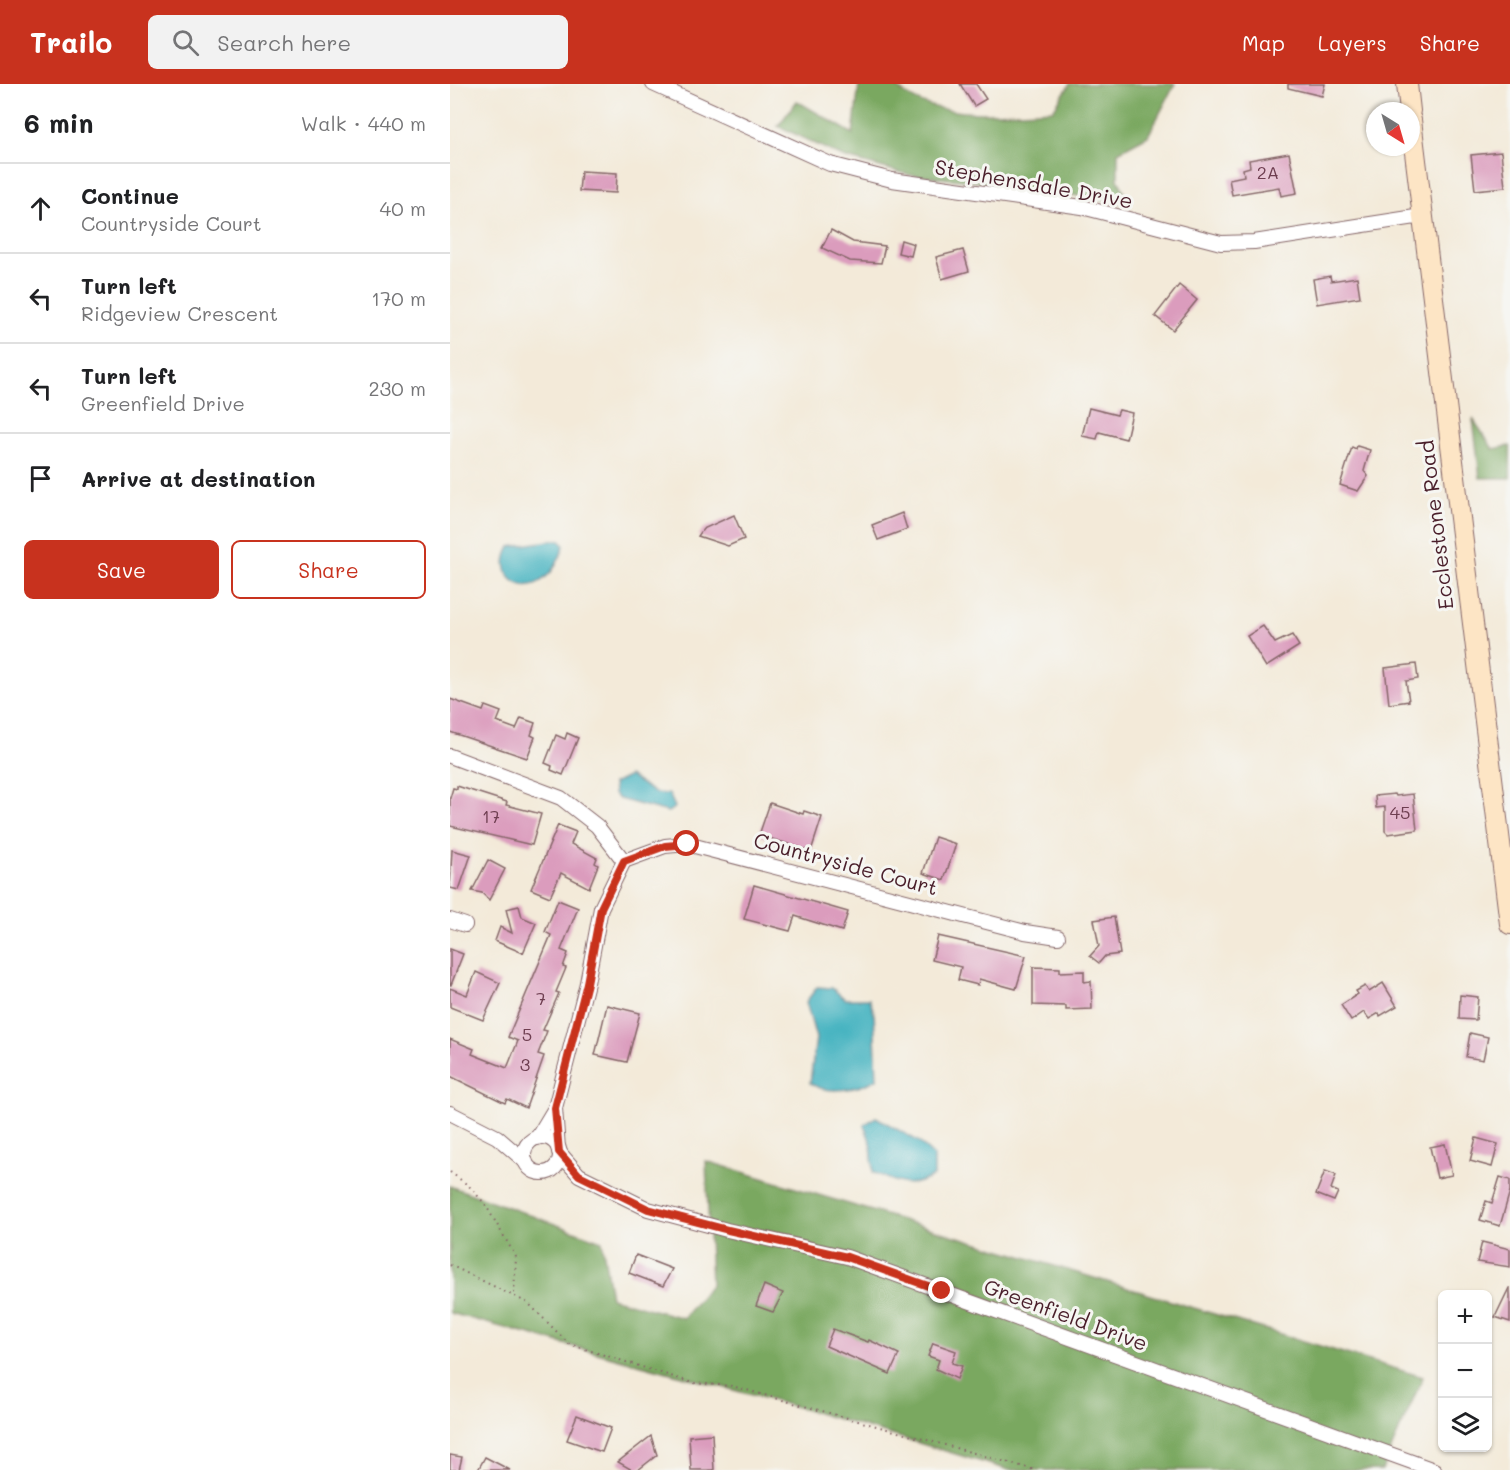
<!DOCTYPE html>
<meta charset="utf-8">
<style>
body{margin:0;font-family:Mali,sans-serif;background:#f2f2f2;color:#202124}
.controls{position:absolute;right:18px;bottom:18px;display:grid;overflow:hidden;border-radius:9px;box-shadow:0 2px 4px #0004}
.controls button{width:54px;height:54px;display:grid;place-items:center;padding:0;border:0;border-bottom:2px solid #e0e0e0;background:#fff;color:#202124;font:30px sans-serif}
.compass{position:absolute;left:916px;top:18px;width:54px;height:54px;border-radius:50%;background:#fff;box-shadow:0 2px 4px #0004;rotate:143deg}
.stop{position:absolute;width:18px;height:18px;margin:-14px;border:4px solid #c8321e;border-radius:50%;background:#fff}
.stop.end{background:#c8321e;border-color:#fff;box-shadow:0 2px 6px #0008}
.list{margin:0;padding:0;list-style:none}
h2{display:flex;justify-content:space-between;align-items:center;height:78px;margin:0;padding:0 24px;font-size:26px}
h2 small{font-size:20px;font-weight:400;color:#757577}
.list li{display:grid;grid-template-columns:39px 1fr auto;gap:18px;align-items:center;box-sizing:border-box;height:90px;padding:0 24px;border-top:2px solid #e0e0e0}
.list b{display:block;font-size:22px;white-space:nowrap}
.list p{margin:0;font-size:20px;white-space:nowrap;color:#757577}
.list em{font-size:20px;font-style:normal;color:#757577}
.actions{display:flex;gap:12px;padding:18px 24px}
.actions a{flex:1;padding:14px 0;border:2px solid #c8321e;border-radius:9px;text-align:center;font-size:21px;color:#c8321e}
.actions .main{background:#c8321e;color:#fff}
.icon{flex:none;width:33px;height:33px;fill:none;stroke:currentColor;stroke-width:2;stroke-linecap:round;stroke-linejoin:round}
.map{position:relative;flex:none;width:1060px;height:1386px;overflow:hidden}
header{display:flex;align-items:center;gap:36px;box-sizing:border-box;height:84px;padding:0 30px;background:#c8321e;color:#fff}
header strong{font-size:28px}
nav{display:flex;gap:33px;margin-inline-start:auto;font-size:21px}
.search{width:420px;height:54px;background:#f2f2f2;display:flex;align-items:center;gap:15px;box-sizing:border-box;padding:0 21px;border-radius:9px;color:#757577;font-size:22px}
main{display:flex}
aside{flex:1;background:#fff}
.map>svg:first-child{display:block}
.forest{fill:#7aa861;stroke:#626446;stroke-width:1.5}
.water{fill:#46b4c1;stroke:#486a76;stroke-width:1.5}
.building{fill:#db9cbd}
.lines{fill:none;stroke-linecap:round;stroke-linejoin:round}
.minor-casing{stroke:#856668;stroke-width:16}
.secondary-casing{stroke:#856668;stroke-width:22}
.path{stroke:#856668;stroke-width:2;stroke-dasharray:1.5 4.5;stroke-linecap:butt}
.minor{stroke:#fff;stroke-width:14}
.secondary{stroke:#fde5c5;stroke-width:20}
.route{stroke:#c8321e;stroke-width:8}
.labels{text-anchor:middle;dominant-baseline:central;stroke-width:6;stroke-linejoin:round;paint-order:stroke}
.number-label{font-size:18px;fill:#6e3e50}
.street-label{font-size:21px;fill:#4a1f2b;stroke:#f6f6f2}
</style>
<header>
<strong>Trailo</strong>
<div class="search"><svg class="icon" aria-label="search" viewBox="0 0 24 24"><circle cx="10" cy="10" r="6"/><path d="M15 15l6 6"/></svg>Search here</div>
<nav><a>Map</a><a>Layers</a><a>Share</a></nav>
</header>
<main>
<aside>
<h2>6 min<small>Walk · 440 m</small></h2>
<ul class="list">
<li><svg class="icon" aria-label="ahead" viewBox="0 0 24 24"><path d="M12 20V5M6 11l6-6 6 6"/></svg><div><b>Continue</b><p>Countryside Court</p></div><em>40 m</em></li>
<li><svg class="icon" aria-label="left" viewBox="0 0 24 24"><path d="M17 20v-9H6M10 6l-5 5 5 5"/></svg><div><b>Turn left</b><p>Ridgeview Crescent</p></div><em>170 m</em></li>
<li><svg class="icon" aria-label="left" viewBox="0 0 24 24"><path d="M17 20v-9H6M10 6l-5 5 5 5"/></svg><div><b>Turn left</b><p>Greenfield Drive</p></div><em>230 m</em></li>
<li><svg class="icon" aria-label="arrive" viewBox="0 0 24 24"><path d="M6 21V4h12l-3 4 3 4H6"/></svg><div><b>Arrive at destination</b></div></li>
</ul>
<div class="actions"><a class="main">Save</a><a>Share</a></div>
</aside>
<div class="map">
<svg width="1060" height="1386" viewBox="0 0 1060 1386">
<rect width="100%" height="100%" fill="#f6f6f2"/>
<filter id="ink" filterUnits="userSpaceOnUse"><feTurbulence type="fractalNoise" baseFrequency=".0167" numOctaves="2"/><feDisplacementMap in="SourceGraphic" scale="12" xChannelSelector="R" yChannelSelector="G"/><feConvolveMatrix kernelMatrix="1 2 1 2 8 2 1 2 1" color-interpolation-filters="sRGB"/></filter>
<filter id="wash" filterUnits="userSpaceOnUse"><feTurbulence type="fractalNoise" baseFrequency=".008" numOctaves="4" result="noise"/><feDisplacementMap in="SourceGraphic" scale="24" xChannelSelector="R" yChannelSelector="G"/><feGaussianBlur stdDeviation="1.35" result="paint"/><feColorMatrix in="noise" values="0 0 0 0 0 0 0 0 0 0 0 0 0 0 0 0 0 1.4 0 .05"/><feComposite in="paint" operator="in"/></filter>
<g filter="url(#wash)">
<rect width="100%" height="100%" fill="#f3ead9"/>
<g class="forest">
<path d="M 409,0 L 444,0 C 478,38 556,29 603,26 L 620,0 L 725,0 L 698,52 L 668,68 L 668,95 L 680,120 L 551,100 L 460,91 L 393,73 L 328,42 L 347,17 L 403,50 Z"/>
<polygon points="1023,335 1043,365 1060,362 1060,394 1030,394"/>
<polygon points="256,1077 973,1293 932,1386 559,1386 361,1327 0,1229 0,1102 152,1157 161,1214 233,1234 261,1201"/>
</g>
<g class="water">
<path d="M 105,456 L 111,457 L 114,462 C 94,527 39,500 60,463 Z"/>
<polygon points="179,692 205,709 219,710 225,723 218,728 169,715 164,710 163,700"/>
<path d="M 367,903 L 382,904 L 395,915 L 419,915 L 424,928 L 427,995 C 409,1005 378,1012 360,999 L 366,954 L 356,918 Z"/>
<path d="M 426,1033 L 468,1057 L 484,1072 L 484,1092 C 458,1106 448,1099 423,1088 L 421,1059 L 414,1041 Z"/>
</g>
<g id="blocks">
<g class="building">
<polygon points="510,0 526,0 536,15 524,22"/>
<polygon points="838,0 875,0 872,12 838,4"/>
<polygon points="1051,68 1055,103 1025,106 1021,71"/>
<polygon points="839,69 847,109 831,112 829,103 782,111 779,95 794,92 793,85 800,83 799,76"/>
<polygon points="131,87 167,89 166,109 129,107"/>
<polygon points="381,146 403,158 435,162 431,179 400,177 372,164"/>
<polygon points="451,156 464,160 461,172 448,169"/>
<polygon points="513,166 519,187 492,195 486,173"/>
<polygon points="880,192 881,197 907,193 910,213 867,220 863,195"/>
<polygon points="729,201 747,216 723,246 705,232"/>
<polygon points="639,324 667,331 669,326 682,329 676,355 649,348 647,355 632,352"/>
<polygon points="907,362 920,366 914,387 918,392 908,407 890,401 902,363 906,365"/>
<polygon points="452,429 457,445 428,456 422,441"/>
<polygon points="284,431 294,455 278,462 248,452 253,445"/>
<polygon points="813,542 825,559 842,551 849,562 816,583 797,552"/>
<polygon points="966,580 968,595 956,597 959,617 939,620 935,584"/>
<polygon points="0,615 33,627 35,622 51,628 47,638 66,645 71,634 85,639 81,651 85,653 77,674 0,648"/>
<polygon points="117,649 128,654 113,691 101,686 102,682 95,679 106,651 115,655"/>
<polygon points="7,702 57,718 56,721 91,730 82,761 0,742 0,714 3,704 7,705"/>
<polygon points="945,710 946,712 963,710 967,746 938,750 935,747 935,723 926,724 925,712"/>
<polygon points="320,719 353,730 354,727 372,733 361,767 309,751"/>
<polygon points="108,741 126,748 121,760 147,774 145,779 148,781 139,804 111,789 100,813 81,805"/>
<polygon points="485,753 506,760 494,796 473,789"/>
<polygon points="2,766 21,771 9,806 0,804"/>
<polygon points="38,776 55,785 39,816 32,809 22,807"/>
<polygon points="304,801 398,828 392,847 345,832 340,847 294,835"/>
<polygon points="108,816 128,824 111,866 118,869 113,883 116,884 106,908 109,909 93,946 97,947 88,970 94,972 76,1024 57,1015 55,1019 0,992 0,955 24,965 22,970 57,984 68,957 58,953 101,851 95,848"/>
<polygon points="69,822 72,833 86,839 73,869 45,857 50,843 62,849 56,825"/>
<polygon points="664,833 670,870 655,872 649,879 640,872 649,862 644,836"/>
<polygon points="488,852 576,872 566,905 529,895 528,901 508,896 511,883 482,876"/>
<polygon points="0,865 13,870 1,901 0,901"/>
<polygon points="583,883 610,884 610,888 634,887 634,898 641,897 642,925 616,926 616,922 583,921"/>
<polygon points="26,888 50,899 33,936 0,923 0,904 17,911"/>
<polygon points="933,899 947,922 930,932 929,929 919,935 914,928 901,937 891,921 908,910 906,907 915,902 919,908"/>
<polygon points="1010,911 1028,913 1026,936 1009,935"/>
<polygon points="157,921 190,929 177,978 145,971"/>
<polygon points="1020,949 1038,953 1033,976 1016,973"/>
<polygon points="1026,1054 1048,1060 1042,1083 1020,1077"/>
<polygon points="995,1060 1002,1091 987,1094 980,1063"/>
<polygon points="875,1087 886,1091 881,1105 888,1108 884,1117 866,1110"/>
<polygon points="1050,1093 1060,1096 1060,1107 1050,1142 1030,1136 1036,1117 1042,1119"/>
<polygon points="1032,1158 1060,1165 1060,1183 1027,1178"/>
<polygon points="186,1171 222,1185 213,1202 179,1189"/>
<polygon points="314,1201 333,1209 323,1228 306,1222"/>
<polygon points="1059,1204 1060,1204 1060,1238 1045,1233"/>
<polygon points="383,1245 418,1258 419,1256 449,1270 440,1290 376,1262"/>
<polygon points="483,1259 506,1267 502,1279 512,1282 507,1295 486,1285 489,1276 478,1272"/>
<polygon points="127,1331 161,1344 152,1368 117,1356"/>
<polygon points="262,1350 264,1386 241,1386 239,1352"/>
<polygon points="201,1352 207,1371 188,1386 182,1386 168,1378"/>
<polygon points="0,1371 12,1373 9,1386 0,1386"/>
<polygon points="35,1373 60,1386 28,1386"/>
</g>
</g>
</g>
<g filter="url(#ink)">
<use href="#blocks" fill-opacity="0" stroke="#856668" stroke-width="1.5"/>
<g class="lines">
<defs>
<g id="minor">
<polyline points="203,0 380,80 442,96 632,123 771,159 804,158 972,132"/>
<polyline points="0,672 111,714 147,742 174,777"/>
<polyline points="174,777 215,762 237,760 575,848 608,853"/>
<polyline points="0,836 15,841"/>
<polyline points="105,1024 108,1064"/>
<polyline points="0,1029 47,1053 76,1078"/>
<circle cx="92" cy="1071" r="18"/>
<polyline points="87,1054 105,1024 137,899 151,824 174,777"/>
<polyline points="109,1068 129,1091 198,1125 277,1146 397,1173 984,1386"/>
</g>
<g id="secondary">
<polyline points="957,0 960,27"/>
<polyline points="961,36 1060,840"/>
</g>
</defs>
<use href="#minor" class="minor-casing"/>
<use href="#secondary" class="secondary-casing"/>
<g class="path">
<polyline points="0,1088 19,1102 35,1120 66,1173 64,1210"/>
<polyline points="0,1181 78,1219 119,1260 243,1299 282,1302 585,1386"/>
</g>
<use href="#minor" class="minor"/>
<use href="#secondary" class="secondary"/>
</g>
</g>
<g class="lines" filter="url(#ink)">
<polyline class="route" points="237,760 215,762 174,777 151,824 137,899 105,1024 109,1068 129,1091 198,1125 278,1146 397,1173 492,1207"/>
</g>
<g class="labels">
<g class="number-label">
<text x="818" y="88">2A</text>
<text x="950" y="728">45</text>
<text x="41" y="732">17</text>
<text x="91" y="914">7</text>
<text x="77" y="950">5</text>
<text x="75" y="980">3</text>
</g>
<g class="street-label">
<text transform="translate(584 99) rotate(10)">Stephensdale Drive</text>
<text transform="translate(985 441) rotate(-97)">Ecclestone Road</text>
<text transform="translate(396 779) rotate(15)">Countryside Court</text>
<text transform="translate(616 1230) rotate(20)">Greenfield Drive</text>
</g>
</g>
</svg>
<div class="controls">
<button>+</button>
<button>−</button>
<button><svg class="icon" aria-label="layers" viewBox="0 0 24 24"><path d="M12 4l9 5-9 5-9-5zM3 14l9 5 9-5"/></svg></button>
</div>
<svg class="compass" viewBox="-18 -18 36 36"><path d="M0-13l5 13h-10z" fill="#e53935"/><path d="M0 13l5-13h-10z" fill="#757577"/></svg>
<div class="stop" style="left:237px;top:760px"></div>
<div class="stop end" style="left:492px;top:1207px"></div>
</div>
</main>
